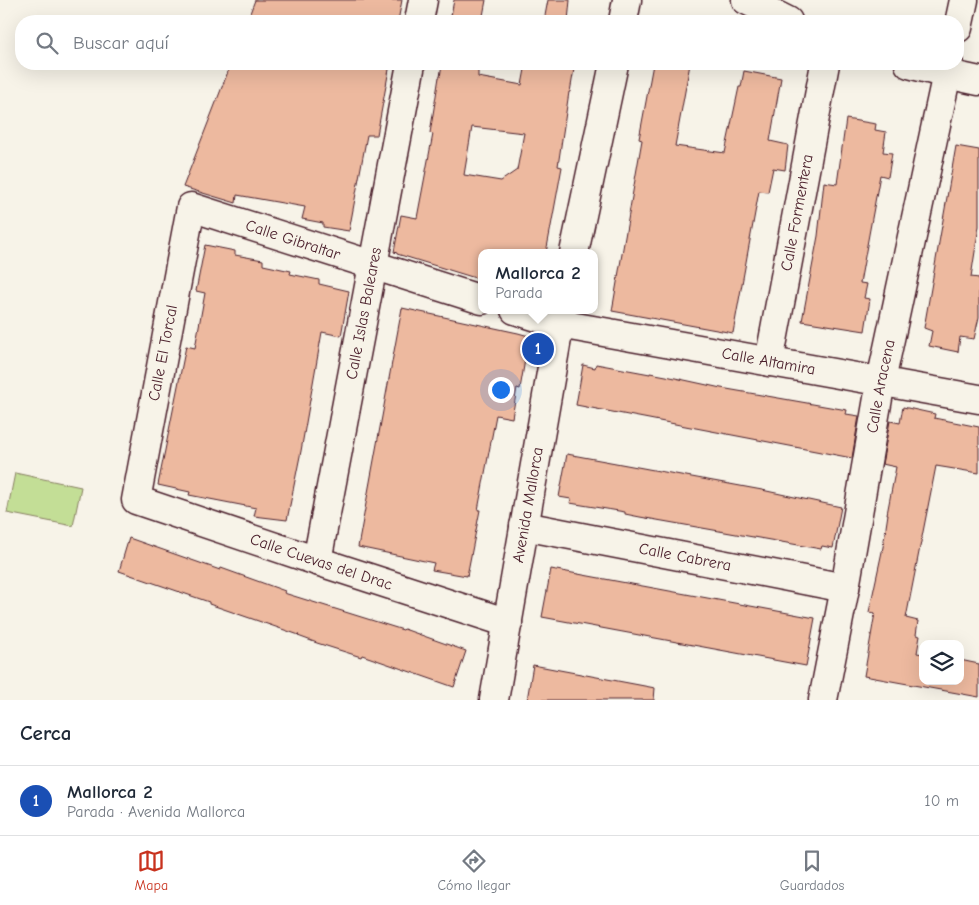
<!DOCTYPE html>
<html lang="es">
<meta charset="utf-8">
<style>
body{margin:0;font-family:"Comic Neue",sans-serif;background:#f2f2f3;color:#1f2937}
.controls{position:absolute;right:15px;bottom:15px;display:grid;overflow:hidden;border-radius:10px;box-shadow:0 5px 20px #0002}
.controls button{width:45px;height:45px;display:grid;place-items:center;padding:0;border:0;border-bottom:1px solid #e0e1e3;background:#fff;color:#1f2937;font:25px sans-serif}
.you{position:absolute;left:500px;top:389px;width:18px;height:18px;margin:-12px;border:4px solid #fff;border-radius:50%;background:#1a73e8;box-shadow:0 0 0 8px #1a73e833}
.badge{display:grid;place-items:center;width:32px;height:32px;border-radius:50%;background:#c8321e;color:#fff;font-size:16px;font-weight:700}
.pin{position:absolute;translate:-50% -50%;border:2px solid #fff;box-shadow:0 1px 5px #0006}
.popup{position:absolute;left:478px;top:249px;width:120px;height:65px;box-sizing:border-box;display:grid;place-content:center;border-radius:10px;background:#fff;filter:drop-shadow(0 1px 4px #0005);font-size:16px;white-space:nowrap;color:#747a83}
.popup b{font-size:19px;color:#1f2937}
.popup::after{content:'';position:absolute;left:50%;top:100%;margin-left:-10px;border:10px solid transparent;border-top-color:#fff}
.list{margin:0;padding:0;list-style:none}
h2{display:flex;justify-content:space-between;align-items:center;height:65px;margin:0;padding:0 20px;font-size:21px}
h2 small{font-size:16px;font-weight:400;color:#747a83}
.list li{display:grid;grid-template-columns:32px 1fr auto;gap:15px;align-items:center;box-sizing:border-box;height:70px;padding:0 20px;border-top:1px solid #e0e1e3}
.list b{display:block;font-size:19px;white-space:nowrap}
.list p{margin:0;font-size:16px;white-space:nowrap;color:#747a83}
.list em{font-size:16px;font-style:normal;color:#747a83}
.icon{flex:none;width:28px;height:28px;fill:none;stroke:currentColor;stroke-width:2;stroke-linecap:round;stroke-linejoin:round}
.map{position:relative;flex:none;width:979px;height:700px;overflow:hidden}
.search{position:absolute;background:#fff;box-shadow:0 5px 20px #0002;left:15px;right:15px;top:15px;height:55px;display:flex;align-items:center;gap:12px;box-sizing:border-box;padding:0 18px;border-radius:20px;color:#747a83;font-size:19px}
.sheet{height:135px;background:#fff}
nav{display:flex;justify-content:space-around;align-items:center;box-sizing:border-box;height:70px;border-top:1px solid #e0e1e3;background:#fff;font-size:14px;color:#747a83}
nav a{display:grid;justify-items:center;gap:2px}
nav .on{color:#c8321e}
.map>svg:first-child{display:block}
.green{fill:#c3de96;stroke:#867e60}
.building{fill:#edb99f;stroke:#4a1f2b;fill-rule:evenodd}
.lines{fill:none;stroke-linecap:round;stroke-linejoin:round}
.minor-casing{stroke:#4a1f2b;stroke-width:31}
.tertiary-casing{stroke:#4a1f2b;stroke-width:31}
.minor{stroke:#f7f3e8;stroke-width:28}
.tertiary{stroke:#f7f3e8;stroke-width:28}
.labels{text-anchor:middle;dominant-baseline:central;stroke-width:4;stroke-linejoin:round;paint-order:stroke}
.street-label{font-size:16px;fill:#4a1f2b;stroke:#f7f3e8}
</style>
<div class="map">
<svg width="979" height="700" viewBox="0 0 979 700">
<rect width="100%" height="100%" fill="#f7f3e8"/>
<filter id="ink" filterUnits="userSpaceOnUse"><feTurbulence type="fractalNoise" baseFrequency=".02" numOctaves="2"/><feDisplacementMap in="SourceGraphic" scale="10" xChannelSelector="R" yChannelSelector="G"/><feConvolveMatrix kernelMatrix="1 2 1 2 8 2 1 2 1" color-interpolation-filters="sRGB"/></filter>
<g filter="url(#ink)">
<polygon class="green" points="15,473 81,487 73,526 7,513"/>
<g class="building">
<polygon points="255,0 402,0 398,21 247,21"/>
<polygon points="454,0 486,0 482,21 450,21"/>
<polygon points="548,0 570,0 568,21 544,21"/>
<polygon points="231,64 390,64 377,135 367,135 349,231 323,227 323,223 302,219 305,207 237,195 236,203 183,187"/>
<path d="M 442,64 L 474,64 L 473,67 L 478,68 L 478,77 L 522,85 L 526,64 L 571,64 L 570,68 L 574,69 L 570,92 L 569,92 L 558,166 L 562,167 L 546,253 L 482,253 L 482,280 L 397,254 L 397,253 L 394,252 L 401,215 L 417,218 L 433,134 L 430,133 L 439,77 L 440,77 ZM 472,127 L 524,133 L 517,170 L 501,181 L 464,175 Z"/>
<polygon points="653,64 690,64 675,146 725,153 739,87 741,87 744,71 781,78 770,141 788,145 785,170 773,168 768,192 759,191 733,333 612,311 642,140 639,139"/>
<polygon points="846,119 876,124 875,130 886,132 883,152 892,153 888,177 880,175 860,283 867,284 864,298 870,299 865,331 802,321 818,236 824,182 837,184"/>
<polygon points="956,146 979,150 979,226 971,277 979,278 979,317 974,339 960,337 958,352 929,346 932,331 924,328"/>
<polygon points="205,245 235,251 235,255 263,260 263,265 291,271 290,274 319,280 319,284 349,291 341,336 322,332 301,451 287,520 254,516 256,508 189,495 190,492 158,485 186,346 195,348 205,293 196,291"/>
<polygon points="402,308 518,333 529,336 520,389 517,388 512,418 496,415 478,510 480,510 467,576 432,570 434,563 358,547"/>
<polygon points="596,364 650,374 650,373 666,376 721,388 847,410 846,414 859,416 852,458 576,405 583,365 595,368"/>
<polygon points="903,407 935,414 934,418 979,427 979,473 936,466 906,618 918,621 916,635 920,636 917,653 923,654 923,681 960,681 960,660 979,664 979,697 864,676 875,613 869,612 883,547 888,514 887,514 896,467 882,464 890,421 900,423"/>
<polygon points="567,454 762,490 841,507 833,548 822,546 821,549 640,517 625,514 625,512 570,503 571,499 559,497"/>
<polygon points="129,538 220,570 221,568 285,591 284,593 403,630 404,629 466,651 454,687 362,655 361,657 317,643 298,636 299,635 209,604 209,602 119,571"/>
<polygon points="551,569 815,618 806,666 542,617"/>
<polygon points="533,665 655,688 654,700 527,700"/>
</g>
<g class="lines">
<defs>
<g id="minor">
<polyline points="419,21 423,0"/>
<polyline points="958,28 964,0"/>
<path id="s1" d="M 482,300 L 191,207 L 136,500 L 317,561 L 508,623"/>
<path id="s2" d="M 515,310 L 559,324 L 979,399"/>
<path id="s3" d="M 769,362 L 825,64"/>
<path id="s4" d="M 524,526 L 845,588"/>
<path id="s5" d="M 317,561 L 411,64"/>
<path id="s6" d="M 823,700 L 845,588 L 881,381 L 949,64"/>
</g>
<g id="tertiary">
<polyline points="746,0 788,21"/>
<polyline points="623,21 627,0"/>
<polyline points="909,64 947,74 979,81"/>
<polyline points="574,253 614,64"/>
<path id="s7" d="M 494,700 L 562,310"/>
</g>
</defs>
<use href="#minor" class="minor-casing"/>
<use href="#tertiary" class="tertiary-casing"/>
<use href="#minor" class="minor"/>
<use href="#tertiary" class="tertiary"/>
</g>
</g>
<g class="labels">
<g class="street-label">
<text stroke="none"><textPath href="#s3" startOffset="152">Calle Formentera</textPath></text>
<text transform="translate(293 240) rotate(18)">Calle Gibraltar</text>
<text stroke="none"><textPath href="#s5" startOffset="252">Calle Islas Baleares</textPath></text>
<text transform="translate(163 353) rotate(-79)">Calle El Torcal</text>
<text stroke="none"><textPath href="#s2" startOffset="259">Calle Altamira</textPath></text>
<text stroke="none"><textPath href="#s6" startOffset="319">Calle Aracena</textPath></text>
<text stroke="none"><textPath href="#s7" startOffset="198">Avenida Mallorca</textPath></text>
<text stroke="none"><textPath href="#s4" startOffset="164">Calle Cabrera</textPath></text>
<text stroke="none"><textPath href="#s1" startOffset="799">Calle Cuevas del Drac</textPath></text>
</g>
</g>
</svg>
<div class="controls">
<button><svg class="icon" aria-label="layers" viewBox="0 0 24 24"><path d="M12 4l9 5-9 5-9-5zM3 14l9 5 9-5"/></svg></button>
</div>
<div class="you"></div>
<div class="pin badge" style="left:538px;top:349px;background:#1a4fb4">1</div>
<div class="popup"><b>Mallorca 2</b>Parada</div>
<div class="search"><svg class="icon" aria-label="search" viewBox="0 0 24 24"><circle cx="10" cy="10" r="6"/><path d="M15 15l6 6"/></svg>Buscar aquí</div>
</div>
<section class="sheet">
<h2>Cerca<small></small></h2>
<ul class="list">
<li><span class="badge" style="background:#1a4fb4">1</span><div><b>Mallorca 2</b><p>Parada · Avenida Mallorca</p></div><em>10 m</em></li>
</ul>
</section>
<nav>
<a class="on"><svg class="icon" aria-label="map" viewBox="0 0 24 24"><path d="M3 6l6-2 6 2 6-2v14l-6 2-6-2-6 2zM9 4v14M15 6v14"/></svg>Mapa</a>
<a><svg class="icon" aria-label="directions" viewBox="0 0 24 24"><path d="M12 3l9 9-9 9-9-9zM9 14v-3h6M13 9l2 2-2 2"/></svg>Cómo llegar</a>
<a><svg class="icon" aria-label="saved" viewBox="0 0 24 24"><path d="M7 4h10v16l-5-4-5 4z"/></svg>Guardados</a>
</nav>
